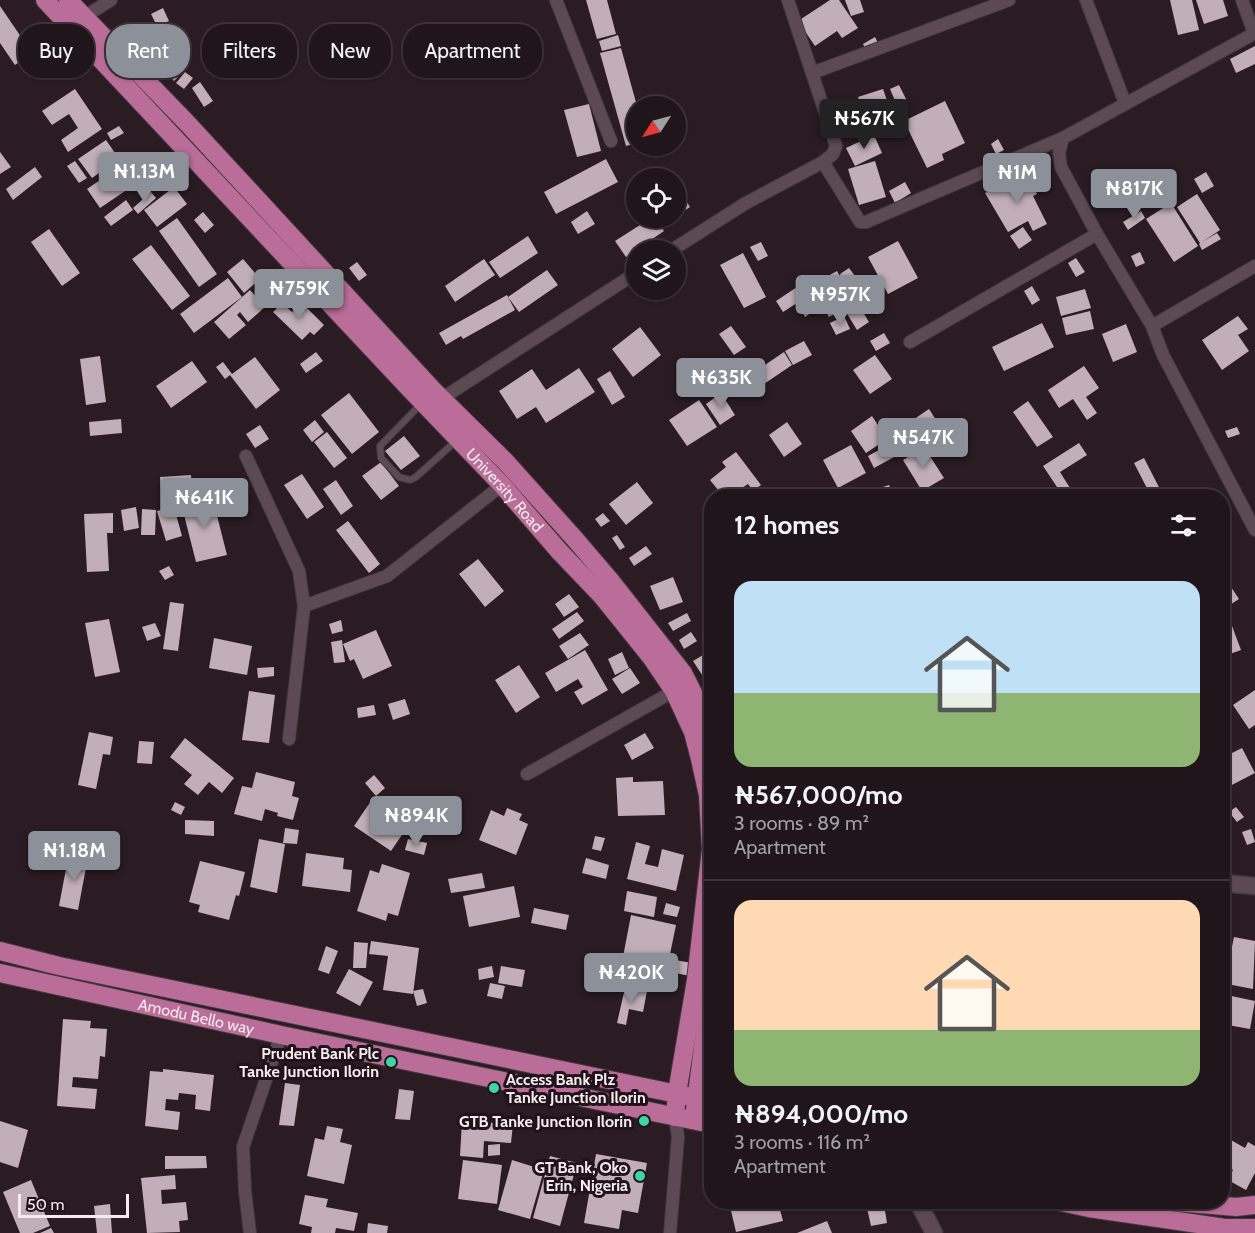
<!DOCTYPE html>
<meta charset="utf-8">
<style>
:root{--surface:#20151b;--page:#281e24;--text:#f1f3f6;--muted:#a29fa3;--line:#3d343a;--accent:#8c9099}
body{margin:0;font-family:Cabin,sans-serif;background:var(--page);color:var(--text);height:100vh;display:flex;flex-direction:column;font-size:22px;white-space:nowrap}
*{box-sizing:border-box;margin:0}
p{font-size:20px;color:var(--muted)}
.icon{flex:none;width:33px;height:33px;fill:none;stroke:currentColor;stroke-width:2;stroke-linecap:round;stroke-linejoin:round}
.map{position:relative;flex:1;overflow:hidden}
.sheet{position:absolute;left:704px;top:489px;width:526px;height:720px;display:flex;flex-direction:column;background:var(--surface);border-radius:24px;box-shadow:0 2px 4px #0004,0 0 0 2px var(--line)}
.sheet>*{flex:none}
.guide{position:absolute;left:18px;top:24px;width:570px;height:54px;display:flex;gap:12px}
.needle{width:39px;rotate:234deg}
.buttons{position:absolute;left:626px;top:96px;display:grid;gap:12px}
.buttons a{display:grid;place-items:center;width:60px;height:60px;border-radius:50%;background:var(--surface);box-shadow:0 2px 4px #0004,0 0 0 2px var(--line);font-size:30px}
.scale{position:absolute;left:18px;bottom:15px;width:111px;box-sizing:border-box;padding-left:6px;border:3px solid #f4eaef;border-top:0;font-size:16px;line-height:21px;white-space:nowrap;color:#f4eaef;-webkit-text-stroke:4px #21131a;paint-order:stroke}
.price{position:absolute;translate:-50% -51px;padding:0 14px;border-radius:6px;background:var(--accent);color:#fff;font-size:20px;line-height:39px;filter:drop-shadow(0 2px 3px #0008)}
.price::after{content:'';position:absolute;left:50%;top:36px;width:18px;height:14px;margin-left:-9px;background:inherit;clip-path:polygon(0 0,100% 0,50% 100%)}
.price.current{background:#222;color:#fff}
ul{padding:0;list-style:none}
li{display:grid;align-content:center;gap:12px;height:318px;padding:0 30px}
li+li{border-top:2px solid var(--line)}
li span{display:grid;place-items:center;height:186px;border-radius:18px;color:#555}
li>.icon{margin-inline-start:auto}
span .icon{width:108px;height:108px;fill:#fffc;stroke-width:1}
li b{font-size:26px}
h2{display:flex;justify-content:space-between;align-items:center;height:72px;padding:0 30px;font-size:26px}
.chip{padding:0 21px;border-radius:24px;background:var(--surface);box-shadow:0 2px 4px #0004,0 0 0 2px var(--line);font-size:21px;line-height:54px}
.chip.current{background:var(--accent);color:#fff}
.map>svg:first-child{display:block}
.building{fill:#c1aeb8}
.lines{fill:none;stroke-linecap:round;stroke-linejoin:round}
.lane-casing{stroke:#44393f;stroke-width:8}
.street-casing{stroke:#44393f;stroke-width:14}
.secondary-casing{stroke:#44393f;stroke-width:19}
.primary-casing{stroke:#44393f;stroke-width:20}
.lane{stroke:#5b4a53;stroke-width:6}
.street{stroke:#5b4a53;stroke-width:12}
.secondary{stroke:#5b4a53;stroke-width:16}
.primary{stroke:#ba6d98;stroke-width:18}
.poi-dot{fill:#3ed4a3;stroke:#21131a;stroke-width:2}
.labels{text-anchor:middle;stroke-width:6;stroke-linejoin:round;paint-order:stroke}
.street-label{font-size:16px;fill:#f4eaef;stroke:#21131a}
.poi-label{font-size:16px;font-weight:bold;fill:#f4eaef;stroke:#21131a;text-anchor:end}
</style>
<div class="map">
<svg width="1255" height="1233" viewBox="0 0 1255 1233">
<rect width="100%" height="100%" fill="#2b1c24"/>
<g class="building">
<polygon points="586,0 607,0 616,34 597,39"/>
<polygon points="830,0 839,0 858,28 842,38 837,31 815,46 798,21"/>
<polygon points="845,0 860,0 864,12 851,16"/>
<polygon points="1170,0 1192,0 1199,30 1178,35"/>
<polygon points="1196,0 1223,0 1228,16 1204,24"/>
<polygon points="0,6 32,53 15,65 0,43"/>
<polygon points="163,8 169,21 157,26 151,14"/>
<polygon points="154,28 173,52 160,62 141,38"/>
<polygon points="618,35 621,46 602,51 599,41"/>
<polygon points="875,37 879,45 867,52 863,44"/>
<polygon points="1255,46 1255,64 1236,73 1230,59"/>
<polygon points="621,48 637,106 636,143 626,146 600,53"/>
<polygon points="174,67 181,74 174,81 167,73"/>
<polygon points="185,72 193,78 184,89 176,83"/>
<polygon points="200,82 213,101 204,107 192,88"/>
<polygon points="899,85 906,99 896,103 890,89"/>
<polygon points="75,89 102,129 68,152 61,140 78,128 69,114 52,125 42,111"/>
<polygon points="883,89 893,118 868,127 858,97"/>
<polygon points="858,101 866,128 851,132 843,106"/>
<polygon points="945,101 965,143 942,154 944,160 927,168 904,121"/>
<polygon points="589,104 601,151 577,157 564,110"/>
<polygon points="119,126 124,133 111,140 107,133"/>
<polygon points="874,135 882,153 855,166 846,148"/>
<polygon points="998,139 1004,150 996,154 991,144"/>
<polygon points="106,140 119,159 92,178 78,159"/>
<polygon points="0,152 11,167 0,174"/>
<polygon points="606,159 618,182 556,214 544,192"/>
<polygon points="75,161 87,178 79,183 67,166"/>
<polygon points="875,161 886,197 859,205 848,169"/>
<polygon points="121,166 134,185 100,208 87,189"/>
<polygon points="35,167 42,177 13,200 6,189"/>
<polygon points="667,172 671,178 658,178"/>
<polygon points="1026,172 1037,194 1033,196 1047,224 1033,231 1028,221 1008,232 985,193"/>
<polygon points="1206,172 1214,186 1202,193 1194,179"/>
<polygon points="905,182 911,193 895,203 889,191"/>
<polygon points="675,184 690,207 675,217"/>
<polygon points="174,187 187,204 157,227 144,210"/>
<polygon points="151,192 156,198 138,214 133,208"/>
<polygon points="1197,194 1220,230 1202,242 1217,233 1221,239 1202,250 1199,244 1200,243 1177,207"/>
<polygon points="126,200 133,210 111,226 104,217"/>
<polygon points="1171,203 1198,246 1174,262 1146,219"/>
<polygon points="587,211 595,224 578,234 571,222"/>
<polygon points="1141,211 1145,218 1128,230 1123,222"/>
<polygon points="203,212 214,225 205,233 194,220"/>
<polygon points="177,218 217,274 199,287 159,231"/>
<polygon points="651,218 655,218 664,231 626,257 615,241"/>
<polygon points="1023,227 1032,240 1019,249 1010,236"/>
<polygon points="49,229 80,273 62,286 31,242"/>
<polygon points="528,236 538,253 500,278 489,262"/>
<polygon points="898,241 918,278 888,294 868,257"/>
<polygon points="761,242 768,256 758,261 750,247"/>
<polygon points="151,245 190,296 172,310 132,259"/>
<polygon points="1140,252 1145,263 1136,267 1131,256"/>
<polygon points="743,253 766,297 744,308 720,265"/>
<polygon points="1076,258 1085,272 1076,277 1068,263"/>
<polygon points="243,259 260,279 244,293 227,272"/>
<polygon points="484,259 495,275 455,302 445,286"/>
<polygon points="357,262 367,275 359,281 349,268"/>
<polygon points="849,268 858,280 848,287 840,274"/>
<polygon points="547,270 558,285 519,312 508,297"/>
<polygon points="837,271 855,303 829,317 820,301 816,303 808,287"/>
<polygon points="228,278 242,297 194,333 180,314"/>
<polygon points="800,285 816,309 805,317 797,303 783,312 776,301"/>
<polygon points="1032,286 1040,300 1032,305 1024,291"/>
<polygon points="1085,289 1091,308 1061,316 1056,297"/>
<polygon points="250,290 265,307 248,322 240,312 237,315 246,325 229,339 214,322"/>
<polygon points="507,295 515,310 463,339 461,336 446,345 439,333"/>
<polygon points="301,302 324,325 314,335 310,332 302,340 273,312 282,303 292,312"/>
<polygon points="858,304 869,322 857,330 846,312"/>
<polygon points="1090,311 1094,329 1066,335 1062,318"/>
<polygon points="844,316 850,329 836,335 830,323"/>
<polygon points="1238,316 1248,329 1238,335 1249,351 1222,370 1202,340"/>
<polygon points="1042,323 1054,347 1004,371 992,347"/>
<polygon points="1126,324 1137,352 1113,362 1102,334"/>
<polygon points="731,326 746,347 734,355 719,334"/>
<polygon points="640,327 661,355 633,377 612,349"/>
<polygon points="884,333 890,343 876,351 870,341"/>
<polygon points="804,341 812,355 793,365 785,351"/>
<polygon points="316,352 323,361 306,373 300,364"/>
<polygon points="784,352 792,365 764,384 756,371"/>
<polygon points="875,355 892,379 870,394 853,370"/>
<polygon points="100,356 106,402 86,405 80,359"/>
<polygon points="255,357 280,390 256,409 230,375 225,379 216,367 223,362 232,374"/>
<polygon points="192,361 207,382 171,408 156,386"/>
<polygon points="1084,366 1099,388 1086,397 1097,413 1087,420 1073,399 1059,408 1048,390"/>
<polygon points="579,368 595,392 546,423 536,407 517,419 499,391 532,369 546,390"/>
<polygon points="610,371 625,397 612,405 597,379"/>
<polygon points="349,393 379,432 352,454 321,415"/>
<polygon points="721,393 735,415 720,425 706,404"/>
<polygon points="699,400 717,427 687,446 669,420"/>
<polygon points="1028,401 1053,437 1037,447 1013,412"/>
<polygon points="929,409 943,431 910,454 895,432"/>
<polygon points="872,416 887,439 866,453 851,431"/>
<polygon points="121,419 122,433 90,436 89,422"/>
<polygon points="315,420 324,432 312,442 303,430"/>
<polygon points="787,422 802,444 784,457 769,435"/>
<polygon points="260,425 269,439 255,448 246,434"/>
<polygon points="1237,427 1240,434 1228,438 1225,431"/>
<polygon points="327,432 347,458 334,468 314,442"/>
<polygon points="404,436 420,456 401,470 385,451"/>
<polygon points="1079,443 1087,455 1060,472 1075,496 1063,496 1043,466"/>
<polygon points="890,444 896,456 874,468 868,456"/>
<polygon points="851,445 866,473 838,488 823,460"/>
<polygon points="924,447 944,478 922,491 903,460"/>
<polygon points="736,452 761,485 753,491 748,484 736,492 740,496 723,496 710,480 726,467 722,462"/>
<polygon points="1144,458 1163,495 1160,496 1151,496 1134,463"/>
<polygon points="381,462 399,486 381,500 362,476"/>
<polygon points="302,474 324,507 307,519 284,485"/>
<polygon points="191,475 192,491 161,492 160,477"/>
<polygon points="336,480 353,506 341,515 323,489"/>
<polygon points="637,482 653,503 626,525 609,504"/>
<polygon points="889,485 893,496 870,496 868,492"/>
<polygon points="212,496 227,555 196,562 181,503"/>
<polygon points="136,507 139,528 124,531 121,510"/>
<polygon points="174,507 182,536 166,541 157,511"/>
<polygon points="142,509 156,510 155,535 141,535"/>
<polygon points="113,513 113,533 107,533 109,571 87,572 84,514"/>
<polygon points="603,513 610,521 601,527 595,519"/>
<polygon points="348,521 380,564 369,573 336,530"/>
<polygon points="617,535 625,547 620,550 612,538"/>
<polygon points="646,546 652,554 634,566 629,558"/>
<polygon points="478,559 504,591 485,607 459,574"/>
<polygon points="169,566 174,575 165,580 159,571"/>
<polygon points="673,577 683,602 660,610 650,586"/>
<polygon points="1231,587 1239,599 1222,610 1222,593"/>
<polygon points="569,594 579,607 564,617 555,604"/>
<polygon points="170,602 184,604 178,651 163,649"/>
<polygon points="577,612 584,621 559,639 552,629"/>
<polygon points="687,613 691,621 673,631 668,623"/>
<polygon points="1229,618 1241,650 1227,655 1231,665 1222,669 1222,621"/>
<polygon points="109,619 120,672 95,677 85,623"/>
<polygon points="341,620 343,631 332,634 329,624"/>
<polygon points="155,623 161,636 147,641 142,627"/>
<polygon points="376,630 392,666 363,679 354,659 350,661 343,644"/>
<polygon points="691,632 697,641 684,649 679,640"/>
<polygon points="580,633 589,645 568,659 559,646"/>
<polygon points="214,638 252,646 247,675 209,668"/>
<polygon points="342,640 345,662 334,663 331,642"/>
<polygon points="585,650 608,690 582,705 574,692 583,687 578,679 556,692 545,673"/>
<polygon points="622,652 629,668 615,675 608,659"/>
<polygon points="703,655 711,667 711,681 708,684 693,661"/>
<polygon points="519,665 540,697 516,713 495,680"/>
<polygon points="274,667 274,676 258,678 257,668"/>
<polygon points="630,668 640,683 622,694 612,679"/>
<polygon points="1255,690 1255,725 1249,729 1233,705"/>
<polygon points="249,691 275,695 269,743 242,740"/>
<polygon points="405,699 410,714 393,720 388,704"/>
<polygon points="374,705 376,715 358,718 357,708"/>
<polygon points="89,732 113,737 110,755 103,754 96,789 78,785"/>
<polygon points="645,733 654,748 632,760 624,745"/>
<polygon points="185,738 234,778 222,793 209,782 198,795 184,784 192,775 170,757"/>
<polygon points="139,741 154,742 152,764 137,763"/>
<polygon points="1242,748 1255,773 1226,788 1222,781 1222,758"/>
<polygon points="256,772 295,782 292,796 299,798 293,820 277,816 278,813 265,809 262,821 234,814 242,786 252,788"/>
<polygon points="374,775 385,788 376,796 365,783"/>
<polygon points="633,777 633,782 663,781 665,815 618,816 616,778"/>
<polygon points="373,798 410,823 391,851 354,826"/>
<polygon points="175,802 185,807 181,815 171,810"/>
<polygon points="1236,807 1244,817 1237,822 1229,812"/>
<polygon points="507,808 522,814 519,820 528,824 516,855 479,840 491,810 504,816"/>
<polygon points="185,820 214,821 214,836 185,834"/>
<polygon points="285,828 299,830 297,844 283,843"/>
<polygon points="1251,829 1255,842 1247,845 1242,832"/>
<polygon points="595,836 605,838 601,851 592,849"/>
<polygon points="259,839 285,844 277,893 250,887"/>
<polygon points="408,839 427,843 424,855 405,850"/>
<polygon points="636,842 650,846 645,864 658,867 662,849 684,855 676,891 627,879"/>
<polygon points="69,853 88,857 78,910 59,906"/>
<polygon points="306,853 344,858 343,869 352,870 350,892 302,886"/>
<polygon points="586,858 609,865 606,879 582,873"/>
<polygon points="200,861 245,872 239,896 236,895 229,920 198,912 200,905 189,902"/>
<polygon points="382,864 410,873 398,916 388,913 386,921 357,911 370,870 379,873"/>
<polygon points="482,873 485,888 451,893 448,879"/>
<polygon points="514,886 520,917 469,927 463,896"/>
<polygon points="627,891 657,897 654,917 624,911"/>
<polygon points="666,903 680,907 677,917 663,914"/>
<polygon points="534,908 569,915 566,930 531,923"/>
<polygon points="631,915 676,925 669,959 692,963 690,976 622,962"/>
<polygon points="1234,937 1255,941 1253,989 1222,983 1222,954 1230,956"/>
<polygon points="371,941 419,948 413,994 383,990 388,956 369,954"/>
<polygon points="354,942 368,943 366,968 353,968"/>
<polygon points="326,946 338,951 329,974 318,970"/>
<polygon points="492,966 494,977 479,980 478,969"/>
<polygon points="501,966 525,970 522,987 498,983"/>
<polygon points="349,969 373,982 360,1006 336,993"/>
<polygon points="490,983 505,986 502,999 487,996"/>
<polygon points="625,988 647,991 643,1012 629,1009 626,1025 617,1023"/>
<polygon points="423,989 427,1003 417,1006 413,991"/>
<polygon points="1222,994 1255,1001 1250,1029 1222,1024"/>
<polygon points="63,1019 91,1021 90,1028 107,1029 105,1057 100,1056 98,1079 73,1077 72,1087 97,1089 95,1109 57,1106"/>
<polygon points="163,1069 214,1075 210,1111 195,1109 196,1095 179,1093 178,1100 166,1099 165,1110 180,1112 178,1130 145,1126 150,1071 163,1072"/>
<polygon points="285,1083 300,1085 294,1126 279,1125"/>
<polygon points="399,1089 414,1091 410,1120 395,1119"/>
<polygon points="0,1121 28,1130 18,1168 0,1162"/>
<polygon points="462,1121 513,1124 511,1143 484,1141 483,1158 460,1156"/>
<polygon points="327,1126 343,1129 340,1142 352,1145 344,1184 307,1176 315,1138 324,1140"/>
<polygon points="1222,1135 1245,1148 1248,1142 1255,1146 1255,1173 1246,1190 1228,1180 1233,1170 1222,1164"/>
<polygon points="500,1144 500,1155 488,1156 488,1145"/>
<polygon points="596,1154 647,1163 638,1213 622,1210 619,1229 584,1223"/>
<polygon points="165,1156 206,1156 207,1168 165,1169"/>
<polygon points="550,1156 577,1163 560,1226 533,1218"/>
<polygon points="463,1160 502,1165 497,1204 458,1199"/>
<polygon points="512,1160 544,1170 530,1219 498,1210"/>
<polygon points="175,1175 176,1189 161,1190 162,1204 186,1202 188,1220 179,1221 180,1232 147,1233 141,1178"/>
<polygon points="31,1180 50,1226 33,1233 20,1233 3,1192"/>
<polygon points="305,1195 328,1199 326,1207 358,1213 354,1231 336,1228 335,1233 311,1233 312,1227 299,1224"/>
<polygon points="729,1202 778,1202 783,1221 736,1232"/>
<polygon points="846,1202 866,1202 866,1205 846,1203"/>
<polygon points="110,1204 112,1233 97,1233 94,1206"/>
<polygon points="884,1204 887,1223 871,1226 867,1208"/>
<polygon points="827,1221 832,1233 797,1233"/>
<polygon points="368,1223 388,1226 387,1233 367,1233"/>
<polygon points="51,1228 54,1233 40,1233"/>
</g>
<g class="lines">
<defs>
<polyline id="lane" points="422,403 380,446 381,458 399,477 410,480 416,477 457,440"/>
<g id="street">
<polyline points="556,0 611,141"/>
<polyline points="1086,0 1125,103"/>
<polyline points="1242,0 1254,33"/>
<polyline points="79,20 111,0"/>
<polyline points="1255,33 1063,138 1059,153 1061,167 1097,234 1152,326 1163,355 1255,530"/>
<polyline points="812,73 1009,0"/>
<polyline points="823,162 860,222 866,222 1063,138"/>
<polyline points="672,250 746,203 823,162 833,154 836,146 788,0"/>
<polyline points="1152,326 1255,266"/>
<polyline points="910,342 1097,234"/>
<polyline points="441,399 636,273"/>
<polyline points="246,456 299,571 304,606 289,739"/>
<polyline points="304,606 387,576 502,485"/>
<polyline points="527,774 674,691"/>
<polyline points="250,1233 245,1191 243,1147 281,1035"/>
<polyline points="670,1233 678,1137 675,1117"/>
</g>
<g id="secondary">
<polyline points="1222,883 1255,886"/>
<polyline points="918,1202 934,1233"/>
</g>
<g id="primary">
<path id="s1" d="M 45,0 L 408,387 L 502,485 L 559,551 L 602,596 L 651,657 L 674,691 L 693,732 L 700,759 L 708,795 L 711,849 L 696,980 L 677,1093 L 675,1117"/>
<polyline points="68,0 188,124 434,391 505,461 574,538 610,580 683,673 697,701 711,739"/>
<polyline points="0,951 59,966 711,1101"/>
<path id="s2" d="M 0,973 L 281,1035 L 711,1124"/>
<polyline points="695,1110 711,986"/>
<polyline points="1061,1202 1089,1208 1225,1228 1255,1228"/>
<polyline points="1177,1202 1236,1207 1255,1205"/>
</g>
</defs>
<use href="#lane" class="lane-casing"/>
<use href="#street" class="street-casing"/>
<use href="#secondary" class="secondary-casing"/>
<use href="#primary" class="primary-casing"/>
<use href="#lane" class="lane"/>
<use href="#street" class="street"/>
<use href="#secondary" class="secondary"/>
<use href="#primary" class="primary"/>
</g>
<g class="poi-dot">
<circle cx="391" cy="1062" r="6"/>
<circle cx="494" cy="1088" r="6"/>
<circle cx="644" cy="1121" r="6"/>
<circle cx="640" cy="1176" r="6"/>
</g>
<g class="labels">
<g class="street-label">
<text dy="6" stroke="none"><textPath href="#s1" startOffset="672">University Road</textPath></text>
<text dy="6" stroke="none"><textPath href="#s2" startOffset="201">Amodu Bello way</textPath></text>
</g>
<g class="poi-label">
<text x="379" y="1059">Prudent Bank Plc<tspan x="379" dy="18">Tanke Junction Ilorin</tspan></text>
<text x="506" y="1085" text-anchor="start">Access Bank Plz<tspan x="506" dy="18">Tanke Junction Ilorin</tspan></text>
<text x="632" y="1127">GTB Tanke Junction Ilorin</text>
<text x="628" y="1173">GT Bank, Oko<tspan x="628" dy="18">Erin, Nigeria</tspan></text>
</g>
</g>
</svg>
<div class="buttons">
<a><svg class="needle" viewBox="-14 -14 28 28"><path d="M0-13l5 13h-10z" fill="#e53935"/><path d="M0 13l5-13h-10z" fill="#a29fa3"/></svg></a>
<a><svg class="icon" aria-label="locate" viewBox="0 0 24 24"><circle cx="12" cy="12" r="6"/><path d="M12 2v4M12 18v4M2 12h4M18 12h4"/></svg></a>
<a><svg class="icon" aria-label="layers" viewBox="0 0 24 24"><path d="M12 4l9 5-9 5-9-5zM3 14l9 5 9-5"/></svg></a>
</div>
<div class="scale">50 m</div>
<b class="price current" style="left:864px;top:150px">₦567K</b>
<b class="price" style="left:144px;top:203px">₦1.13M</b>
<b class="price" style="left:1017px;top:204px">₦1M</b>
<b class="price" style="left:1134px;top:220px">₦817K</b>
<b class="price" style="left:299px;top:320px">₦759K</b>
<b class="price" style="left:840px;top:326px">₦957K</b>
<b class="price" style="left:721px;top:409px">₦635K</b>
<b class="price" style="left:923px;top:469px">₦547K</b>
<b class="price" style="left:204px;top:529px">₦641K</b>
<b class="price" style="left:416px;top:847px">₦894K</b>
<b class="price" style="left:74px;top:882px">₦1.18M</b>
<b class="price" style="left:631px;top:1004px">₦420K</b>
<div class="guide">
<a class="chip">Buy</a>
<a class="chip current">Rent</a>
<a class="chip">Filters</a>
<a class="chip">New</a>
<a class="chip">Apartment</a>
</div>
<section class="sheet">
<h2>12 homes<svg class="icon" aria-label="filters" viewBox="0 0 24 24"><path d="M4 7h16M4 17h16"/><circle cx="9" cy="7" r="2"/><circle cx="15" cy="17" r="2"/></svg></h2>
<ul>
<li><span style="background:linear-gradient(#bfe0f5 60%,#8fb573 0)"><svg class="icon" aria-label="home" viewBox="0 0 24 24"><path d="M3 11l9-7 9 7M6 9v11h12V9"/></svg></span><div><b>₦567,000/mo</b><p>3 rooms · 89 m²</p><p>Apartment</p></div></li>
<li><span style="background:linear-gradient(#ffd9b3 70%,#8fb573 0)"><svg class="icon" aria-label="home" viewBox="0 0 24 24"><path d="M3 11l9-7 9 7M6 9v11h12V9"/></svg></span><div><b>₦894,000/mo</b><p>3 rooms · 116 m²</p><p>Apartment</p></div></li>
</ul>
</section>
</div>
